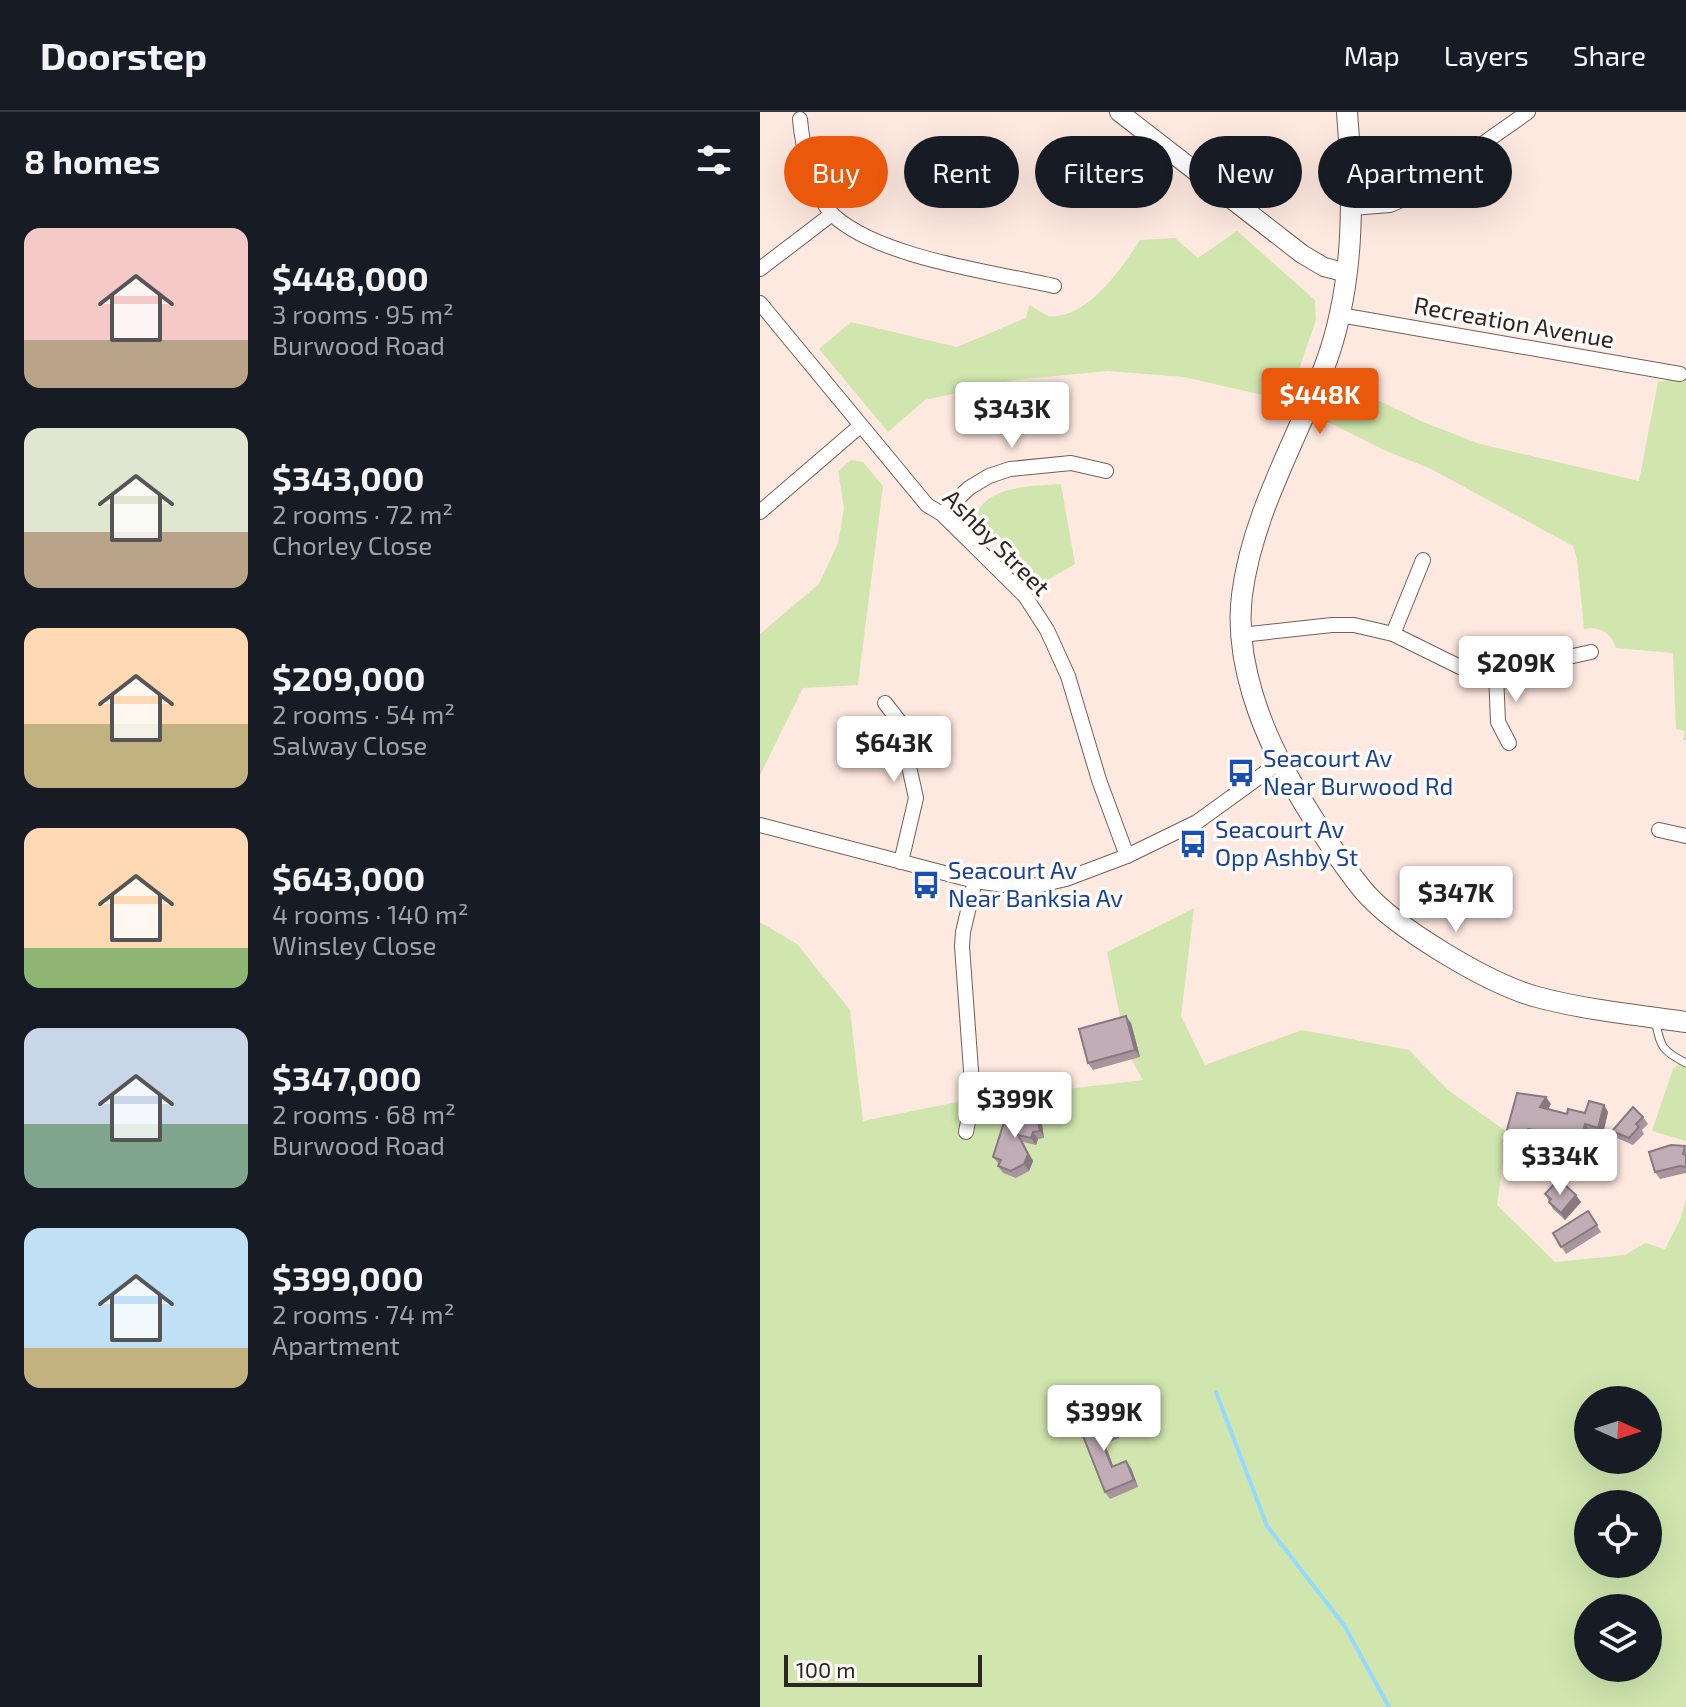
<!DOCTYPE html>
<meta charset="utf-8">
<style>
:root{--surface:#171b24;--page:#242831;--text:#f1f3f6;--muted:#9ea1a6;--line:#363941;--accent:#ea580c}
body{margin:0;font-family:"Exo 2",sans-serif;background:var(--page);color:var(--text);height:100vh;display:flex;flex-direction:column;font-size:30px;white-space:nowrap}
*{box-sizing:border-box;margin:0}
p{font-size:26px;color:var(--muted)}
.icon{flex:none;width:44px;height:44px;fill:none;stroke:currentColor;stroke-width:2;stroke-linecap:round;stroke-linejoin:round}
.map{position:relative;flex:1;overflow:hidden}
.details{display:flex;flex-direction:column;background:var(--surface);width:760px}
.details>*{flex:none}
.guide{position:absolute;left:24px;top:24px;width:760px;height:72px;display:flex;gap:16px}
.needle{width:52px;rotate:93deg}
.controls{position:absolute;left:814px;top:1274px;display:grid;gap:16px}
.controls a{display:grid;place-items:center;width:88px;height:88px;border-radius:50%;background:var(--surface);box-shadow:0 8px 32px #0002;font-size:40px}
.scale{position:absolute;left:24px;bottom:20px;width:198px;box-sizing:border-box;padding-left:8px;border:4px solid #2d2522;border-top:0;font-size:22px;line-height:28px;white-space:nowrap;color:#2d2522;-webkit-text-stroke:6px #fffbf9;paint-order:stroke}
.price{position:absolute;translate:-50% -68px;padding:0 18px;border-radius:8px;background:#fff;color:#222;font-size:26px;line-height:52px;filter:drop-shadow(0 2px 4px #0008)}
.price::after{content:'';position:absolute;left:50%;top:48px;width:24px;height:18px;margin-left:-12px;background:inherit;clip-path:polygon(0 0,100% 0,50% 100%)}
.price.current{background:var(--accent);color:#fff}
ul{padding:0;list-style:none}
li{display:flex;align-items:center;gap:24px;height:200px;padding:0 24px}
li span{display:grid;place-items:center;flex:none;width:224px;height:160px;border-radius:16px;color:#555}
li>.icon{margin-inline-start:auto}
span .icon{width:96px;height:96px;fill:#fffc;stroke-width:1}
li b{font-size:34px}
h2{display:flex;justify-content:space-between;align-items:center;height:96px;padding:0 24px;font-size:34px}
.pill{padding:0 28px;border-radius:36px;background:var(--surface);box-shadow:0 8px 32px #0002;font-size:28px;line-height:72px}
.pill.current{background:var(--accent);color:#fff}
header{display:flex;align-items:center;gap:48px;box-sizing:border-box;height:112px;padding:0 40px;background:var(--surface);border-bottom:2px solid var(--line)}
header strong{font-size:38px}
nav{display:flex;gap:44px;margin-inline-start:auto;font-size:28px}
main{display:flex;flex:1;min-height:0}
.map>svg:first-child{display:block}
.green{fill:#d0e6ae;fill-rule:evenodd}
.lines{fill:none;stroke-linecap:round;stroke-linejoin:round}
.stream{stroke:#95dafc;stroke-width:4}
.service-casing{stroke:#726058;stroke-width:9}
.minor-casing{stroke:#726058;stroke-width:16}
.tertiary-casing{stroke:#726058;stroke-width:20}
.secondary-casing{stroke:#726058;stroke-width:22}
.service{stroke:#fff;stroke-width:7}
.minor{stroke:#fff;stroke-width:14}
.tertiary{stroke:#fff;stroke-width:18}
.secondary{stroke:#fff;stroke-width:20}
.wall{fill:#a6959c}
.shaded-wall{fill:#87797f}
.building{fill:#c1adb5;stroke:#87797f;stroke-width:2}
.labels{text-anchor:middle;stroke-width:7;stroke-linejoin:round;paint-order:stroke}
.street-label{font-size:24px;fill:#2d2522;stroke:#fffbf9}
.transit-label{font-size:24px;fill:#164399;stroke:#fffbf9;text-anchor:start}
</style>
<header>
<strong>Doorstep</strong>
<nav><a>Map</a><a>Layers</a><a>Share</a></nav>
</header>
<main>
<section class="details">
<h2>8 homes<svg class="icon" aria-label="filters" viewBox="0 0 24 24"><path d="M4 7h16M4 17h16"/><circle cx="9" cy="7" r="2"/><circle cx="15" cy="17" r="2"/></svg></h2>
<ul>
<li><span style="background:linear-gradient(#f6c9c9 70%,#b9a48a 0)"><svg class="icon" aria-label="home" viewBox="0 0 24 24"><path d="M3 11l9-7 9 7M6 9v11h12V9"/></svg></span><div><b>$448,000</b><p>3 rooms · 95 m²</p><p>Burwood Road</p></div></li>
<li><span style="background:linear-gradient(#dfe7d0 65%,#b9a48a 0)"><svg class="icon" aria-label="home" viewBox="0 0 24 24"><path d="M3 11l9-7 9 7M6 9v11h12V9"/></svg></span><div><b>$343,000</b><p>2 rooms · 72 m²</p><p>Chorley Close</p></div></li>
<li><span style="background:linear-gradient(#ffd9b3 60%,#c2b280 0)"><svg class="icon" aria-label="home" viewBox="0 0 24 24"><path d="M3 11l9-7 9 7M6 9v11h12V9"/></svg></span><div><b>$209,000</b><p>2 rooms · 54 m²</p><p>Salway Close</p></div></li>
<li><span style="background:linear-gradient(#ffd9b3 75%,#8fb573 0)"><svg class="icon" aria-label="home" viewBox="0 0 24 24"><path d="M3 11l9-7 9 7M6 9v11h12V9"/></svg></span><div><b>$643,000</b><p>4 rooms · 140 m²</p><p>Winsley Close</p></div></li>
<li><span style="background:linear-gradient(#c9d6e8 60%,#7fa58c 0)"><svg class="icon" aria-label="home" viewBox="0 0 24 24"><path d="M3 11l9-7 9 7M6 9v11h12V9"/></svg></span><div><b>$347,000</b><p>2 rooms · 68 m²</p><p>Burwood Road</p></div></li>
<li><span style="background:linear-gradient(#bfe0f5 75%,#c2b280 0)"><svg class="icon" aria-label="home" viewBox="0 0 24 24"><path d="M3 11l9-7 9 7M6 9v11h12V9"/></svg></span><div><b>$399,000</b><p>2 rooms · 74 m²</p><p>Apartment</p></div></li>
</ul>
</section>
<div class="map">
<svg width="926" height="1595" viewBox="0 0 926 1595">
<rect width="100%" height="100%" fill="#fee9e0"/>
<g class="green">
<path d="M 477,119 L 555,188 L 556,208 L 528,289 L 424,265 L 348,259 L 254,268 L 165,288 L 128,320 L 59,237 L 91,210 L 197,235 L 266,206 L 269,193 L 288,204 C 327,208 361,157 380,128 L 415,126 L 438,146 Z"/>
<path d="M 926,265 L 926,628 L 923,628 L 925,619 L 916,617 L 913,541 L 856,536 C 851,521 840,514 824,517 L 817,447 L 813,434 L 671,357 L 626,339 L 564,308 L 580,270 L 661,309 L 720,332 L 879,369 L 898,270 Z"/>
<polygon points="91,348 103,350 123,374 98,573 43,576 0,663 0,522 59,472 78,431 84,396 78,359"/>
<path d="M 301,372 L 315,452 L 279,473 L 260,449 L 221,411 L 218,398 C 234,373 275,374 301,372 Z"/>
<path d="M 434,796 L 421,904 L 445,953 L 542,918 L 649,938 L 688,978 L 747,1020 L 737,1093 L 795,1150 L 865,1143 L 885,1131 L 905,1137 L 920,1108 L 926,1087 L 926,1595 L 0,1595 L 0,810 L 37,832 L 90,898 L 103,1009 L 197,990 L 383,968 L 367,940 L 347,840 ZM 828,1288 L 888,1288 L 888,1348 L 828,1348 ZM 828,1392 L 888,1392 L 888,1452 L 828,1452 ZM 828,1496 L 888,1496 L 888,1556 L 828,1556 Z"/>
<polygon points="926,945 926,1029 892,1019 913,957"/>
</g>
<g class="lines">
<polyline class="stream" points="456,1280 507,1414 584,1513 629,1595"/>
<defs>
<path id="service" d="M 895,908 C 901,934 900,938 926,951"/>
<g id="minor">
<path d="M 40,7 C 42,33 54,86 74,104 C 121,146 232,160 294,174"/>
<polyline points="592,96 630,93 644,87 768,0"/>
<polyline points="0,157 72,102"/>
<polyline points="0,191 167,393 182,402 265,484 287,518 308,564 339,668 367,744"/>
<polyline points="580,203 920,262"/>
<polyline points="0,400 100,314"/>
<polyline points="182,402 209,376 229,364 250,357 311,351 346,359"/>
<polyline points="633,522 663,448"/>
<polyline points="481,523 572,513 594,513 633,522 700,555 736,561 831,540"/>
<polyline points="736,561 738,610 749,631"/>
<polyline points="125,591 139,609 156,686 141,750"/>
<polyline points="0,713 215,769 251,774 280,773 306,767 367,744 437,710 520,650"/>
<polyline points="899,718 926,724"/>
<polyline points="206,1020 213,986 202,834 203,820 215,769"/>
</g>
<polyline id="tertiary" points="359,0 542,142 564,155 587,161"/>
<path id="secondary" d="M 587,0 C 594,85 595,175 564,256 C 535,331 492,403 482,483 C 474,548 501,618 533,673 C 554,709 577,746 603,778 C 635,816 729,872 777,885 C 826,898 876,903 926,910"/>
</defs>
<use href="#service" class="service-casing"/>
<use href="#minor" class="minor-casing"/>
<use href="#tertiary" class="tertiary-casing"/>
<use href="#secondary" class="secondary-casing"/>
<use href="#service" class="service"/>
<use href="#minor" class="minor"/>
<use href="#tertiary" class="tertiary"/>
<use href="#secondary" class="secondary"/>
</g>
<g class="wall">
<polygon points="371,911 380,945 333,958 328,951"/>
<polygon points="791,992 788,997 807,1002 825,1001 844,993 848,1000 843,1022 830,1019 825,1037 828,1041 825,1057 798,1051 794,1044 797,1029 773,1024 769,1040 749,1036 744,1029"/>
<polygon points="276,999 281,1006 284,1026 278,1027 276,1033 263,1030 273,1049 269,1059 256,1066 243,1061 238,1054 239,1052 233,1045"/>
<polygon points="883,1005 888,1012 882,1018 884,1022 873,1033 857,1026 852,1019"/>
<polygon points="926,1036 926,1061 900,1067 895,1060"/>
<polygon points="802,1076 821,1090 805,1108 793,1097 785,1082"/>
<polygon points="828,1099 841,1120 806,1142 793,1121"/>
<polygon points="347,1300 351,1307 359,1326 345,1332 353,1354 371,1356 378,1375 350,1387 345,1380 318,1311"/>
</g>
<g class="shaded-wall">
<polygon points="366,904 371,911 380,945 375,938"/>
<polygon points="786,985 791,992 785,1002 780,995"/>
<polygon points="844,993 848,1000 843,1022 838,1016"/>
<polygon points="276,999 281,1006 284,1026 280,1019"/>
<polygon points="825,1012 830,1019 825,1037 828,1041 825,1057 820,1050 820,1032"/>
<polygon points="768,1017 773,1024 769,1040 764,1033"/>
<polygon points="273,1020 278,1027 276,1033 271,1026"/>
<polygon points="258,1023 273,1049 269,1059 264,1052"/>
<polygon points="816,1083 821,1090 805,1108 801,1101"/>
<polygon points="347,1300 351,1307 359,1326 354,1319"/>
<polygon points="340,1325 345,1332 356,1362 352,1355"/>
<polygon points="366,1349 371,1356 378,1375 374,1368"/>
</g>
<g class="building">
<polygon points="366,904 375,938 328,951 319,917"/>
<polygon points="757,981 786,985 780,995 807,1002 808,997 825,1001 829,989 844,993 838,1016 825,1012 820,1032 823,1034 820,1050 794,1044 799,1024 768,1017 764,1033 744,1029"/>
<polygon points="873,995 883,1005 876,1012 879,1015 869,1026 852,1019"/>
<polygon points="276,999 280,1019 273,1020 271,1026 258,1023 268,1042 264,1052 251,1059 238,1054 241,1048 233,1045 245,1007 248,1008 249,1003"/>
<polygon points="911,1033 925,1034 923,1042 926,1043 926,1055 920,1054 895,1060 889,1040"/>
<polygon points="796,1070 802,1076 805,1073 816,1083 801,1101 789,1090 791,1087 785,1082"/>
<polygon points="828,1099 837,1113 801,1135 793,1121"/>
<polygon points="347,1300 354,1319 340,1325 352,1355 366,1349 374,1368 345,1380 318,1311"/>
</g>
<defs>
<symbol id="bus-bare" viewBox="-9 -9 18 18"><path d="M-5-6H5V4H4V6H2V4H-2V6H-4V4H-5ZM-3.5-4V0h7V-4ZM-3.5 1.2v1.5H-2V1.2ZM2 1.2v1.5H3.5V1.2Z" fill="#1a4fb4" stroke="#fffbf9" stroke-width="2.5" paint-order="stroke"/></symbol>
</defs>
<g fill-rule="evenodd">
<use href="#bus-bare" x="461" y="641" width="40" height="40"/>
<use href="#bus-bare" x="413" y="712" width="40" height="40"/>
<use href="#bus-bare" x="146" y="753" width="40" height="40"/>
</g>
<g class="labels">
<g class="street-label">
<text transform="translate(754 211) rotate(10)" y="8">Recreation Avenue</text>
<text transform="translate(236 431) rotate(45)" y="8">Ashby Street</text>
</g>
<g class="transit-label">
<text x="503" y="655">Seacourt Av<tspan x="503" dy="28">Near Burwood Rd</tspan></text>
<text x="455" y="726">Seacourt Av<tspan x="455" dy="28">Opp Ashby St</tspan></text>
<text x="188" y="767">Seacourt Av<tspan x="188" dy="28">Near Banksia Av</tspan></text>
</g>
</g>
</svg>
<div class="controls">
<a><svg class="needle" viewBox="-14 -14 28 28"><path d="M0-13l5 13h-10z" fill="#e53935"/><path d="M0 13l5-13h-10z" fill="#9ea1a6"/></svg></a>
<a><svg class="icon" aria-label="locate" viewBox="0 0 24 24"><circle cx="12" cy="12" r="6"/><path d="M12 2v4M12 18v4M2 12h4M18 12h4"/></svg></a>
<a><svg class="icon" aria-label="layers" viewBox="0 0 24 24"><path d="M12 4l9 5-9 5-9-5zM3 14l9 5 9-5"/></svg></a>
</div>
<div class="scale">100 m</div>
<b class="price current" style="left:560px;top:324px">$448K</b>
<b class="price" style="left:252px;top:338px">$343K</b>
<b class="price" style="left:756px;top:592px">$209K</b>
<b class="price" style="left:134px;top:672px">$643K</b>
<b class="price" style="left:696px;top:822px">$347K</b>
<b class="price" style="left:255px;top:1028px">$399K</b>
<b class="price" style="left:800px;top:1085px">$334K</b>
<b class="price" style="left:344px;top:1341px">$399K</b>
<div class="guide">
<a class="pill current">Buy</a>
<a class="pill">Rent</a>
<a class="pill">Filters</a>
<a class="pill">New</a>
<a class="pill">Apartment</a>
</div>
</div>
</main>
